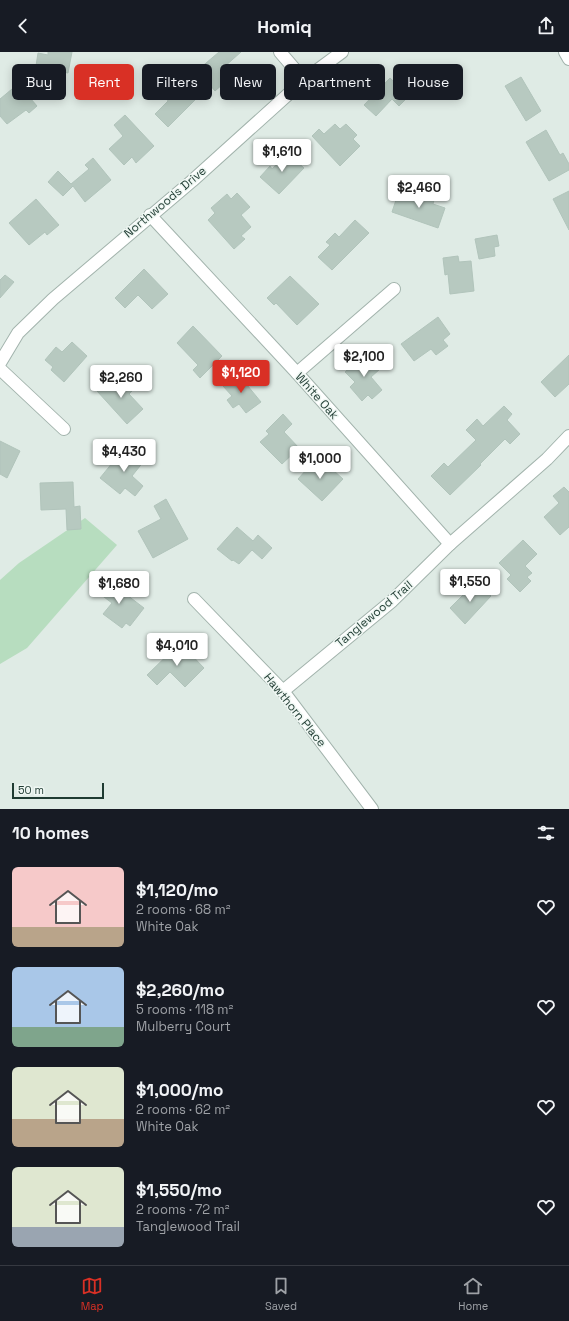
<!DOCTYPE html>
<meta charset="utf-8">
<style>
:root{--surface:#171b24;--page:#242831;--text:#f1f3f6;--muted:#9ea1a6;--line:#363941;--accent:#d93025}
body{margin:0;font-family:"Space Grotesk",sans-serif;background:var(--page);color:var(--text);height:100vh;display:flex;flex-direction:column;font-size:15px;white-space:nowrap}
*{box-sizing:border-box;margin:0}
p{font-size:13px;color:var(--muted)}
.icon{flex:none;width:22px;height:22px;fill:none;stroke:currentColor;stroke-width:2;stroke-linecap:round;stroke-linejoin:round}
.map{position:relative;height:757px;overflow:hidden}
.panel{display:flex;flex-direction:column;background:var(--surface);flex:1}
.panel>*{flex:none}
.hud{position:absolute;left:12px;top:12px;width:545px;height:36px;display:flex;gap:8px}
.scale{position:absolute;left:12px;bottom:10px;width:92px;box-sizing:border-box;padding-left:4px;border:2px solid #1f3b32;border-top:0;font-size:11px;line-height:14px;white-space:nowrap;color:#1f3b32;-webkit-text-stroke:3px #eff7f3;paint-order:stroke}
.price{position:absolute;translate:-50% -34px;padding:0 9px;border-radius:4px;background:#fff;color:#222;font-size:13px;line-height:26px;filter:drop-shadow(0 1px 2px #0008)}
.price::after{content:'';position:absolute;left:50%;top:24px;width:12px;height:9px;margin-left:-6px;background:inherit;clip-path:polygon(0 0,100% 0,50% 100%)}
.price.active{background:var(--accent);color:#fff}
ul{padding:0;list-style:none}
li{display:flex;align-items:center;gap:12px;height:100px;padding:0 12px}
li span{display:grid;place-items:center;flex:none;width:112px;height:80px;border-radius:6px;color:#555}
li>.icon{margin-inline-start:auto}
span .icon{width:48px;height:48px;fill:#fffc;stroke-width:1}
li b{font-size:17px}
h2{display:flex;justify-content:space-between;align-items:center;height:48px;padding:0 12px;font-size:17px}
.tag{padding:0 14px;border-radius:6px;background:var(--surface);box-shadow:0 2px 10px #0003;font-size:14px;line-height:36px}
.tag.active{background:var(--accent);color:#fff}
header{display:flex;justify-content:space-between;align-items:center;height:52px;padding:0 12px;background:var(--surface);font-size:18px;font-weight:600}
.menu{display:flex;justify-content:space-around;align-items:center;height:56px;border-top:1px solid var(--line);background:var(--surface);font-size:11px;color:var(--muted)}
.menu a{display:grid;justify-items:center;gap:2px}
.menu .active{color:var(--accent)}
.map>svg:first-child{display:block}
.green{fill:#b7ddbf}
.building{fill:#b7c9c0;stroke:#b1c4bb}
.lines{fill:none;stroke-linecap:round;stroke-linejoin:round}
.minor-casing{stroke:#a2b3ac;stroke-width:14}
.minor{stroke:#fff;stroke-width:12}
.labels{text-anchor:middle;stroke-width:3;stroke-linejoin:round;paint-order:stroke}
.street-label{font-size:12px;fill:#1f3b32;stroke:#eff7f3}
</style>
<header><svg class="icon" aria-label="back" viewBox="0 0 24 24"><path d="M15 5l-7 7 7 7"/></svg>Homiq<svg class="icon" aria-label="share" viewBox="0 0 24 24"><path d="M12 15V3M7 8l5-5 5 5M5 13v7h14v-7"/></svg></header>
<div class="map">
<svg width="569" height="757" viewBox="0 0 569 757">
<rect width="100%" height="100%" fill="#dfebe5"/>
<polygon class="green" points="85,466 117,493 27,596 0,612 0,528 19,511"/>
<g class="building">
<polygon points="48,0 72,0 68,21 36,14 38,1 48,3"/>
<polygon points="219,0 241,0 224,15 232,24 215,39 210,33 168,75 155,62 168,49 167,47 186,28"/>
<polygon points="521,25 541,59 526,69 505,34"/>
<polygon points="390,26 409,44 399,54 392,47 376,64 364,53"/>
<polygon points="18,32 37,54 29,61 26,58 7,72 0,64 0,47"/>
<polygon points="125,63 154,94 136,111 132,105 124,113 109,97 123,84 114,73"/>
<polygon points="335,72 340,77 346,72 357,83 353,87 360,94 340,114 312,84 319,77 324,82"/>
<polygon points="546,78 560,103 563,101 569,112 569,118 549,129 526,90"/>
<polygon points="287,101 304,116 279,142 260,125 270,114 272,117"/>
<polygon points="93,106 111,128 85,150 73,134 63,144 48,130 58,119 71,132 89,117 85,113"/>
<polygon points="407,139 434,148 433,152 445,156 438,176 392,160 398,142 405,145"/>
<polygon points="569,139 569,178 553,147"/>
<polygon points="237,141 250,155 241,163 251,175 241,184 245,187 234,197 208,168 215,161 211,156 227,142 231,147"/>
<polygon points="36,147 59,173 47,183 45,180 29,193 9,171"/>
<polygon points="355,168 369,181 332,218 318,205 330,193 326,190 335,181 339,185"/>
<polygon points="497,183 499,194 494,195 495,204 479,207 475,187"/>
<polygon points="458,204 459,210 471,209 474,239 450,242 448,222 445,223 443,206"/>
<polygon points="144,217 168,242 152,257 138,243 125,256 115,246"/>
<polygon points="5,223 14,230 0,246 0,228"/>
<polygon points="290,224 319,252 297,273 276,251 274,253 267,246"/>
<polygon points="438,265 450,282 443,288 448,294 436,303 431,297 414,309 401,292"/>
<polygon points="193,274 222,304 200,326 193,318 198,313 177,291"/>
<polygon points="72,290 87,304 64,330 51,318 53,315 45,308 56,295 62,300"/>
<polygon points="365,302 380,317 371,325 382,338 372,347 368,343 362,349 350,335 355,330 345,320"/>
<polygon points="569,303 569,332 555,345 541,330"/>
<polygon points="238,322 261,350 246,361 239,352 233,356 227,348 232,344 223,334"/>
<polygon points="116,326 122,332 128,327 136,335 129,342 143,357 127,372 97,339 107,330 109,332"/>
<polygon points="504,354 512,362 507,368 520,382 510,392 505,387 480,412 481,413 450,443 431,424 444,411 448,415 476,388 466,378 477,367 483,374"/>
<polygon points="283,362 292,372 284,380 299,396 282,412 260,390 269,382 266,379"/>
<polygon points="0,389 20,399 7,426 0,422"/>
<polygon points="126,394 144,409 132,424 143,434 135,444 125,436 120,442 100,426"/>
<polygon points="316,407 331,421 333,418 343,427 322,449 298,427"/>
<polygon points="73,430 74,455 80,454 81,477 67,478 66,457 41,458 40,431"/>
<polygon points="564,435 569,440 569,475 560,483 544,465 559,451 553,444"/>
<polygon points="166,447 188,487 153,506 138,479 161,467 154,454"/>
<polygon points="237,475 253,489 258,483 272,496 262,507 252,498 239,512 233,508 232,509 217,497"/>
<polygon points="523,488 537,502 525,514 532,521 527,525 531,529 520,540 507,527 511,523 499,511"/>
<polygon points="106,527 144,556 130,574 126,571 122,576 103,562 112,551 96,539"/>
<polygon points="476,530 491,544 465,572 450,556"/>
<polygon points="180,591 204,616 185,635 170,620 157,633 147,623"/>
</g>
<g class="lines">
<defs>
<g id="minor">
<polyline points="280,0 304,28"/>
<polyline points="565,0 569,7"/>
<polyline points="150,163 297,321 450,492"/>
<polyline points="0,311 18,281 53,247 192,129 304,28 342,0"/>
<polyline points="0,317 64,377"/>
<polyline points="297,321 394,237"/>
<polyline points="194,547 283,639 372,757"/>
<polyline points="283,639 392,549 450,492 547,407 569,384"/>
</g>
</defs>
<use href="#minor" class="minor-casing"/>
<use href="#minor" class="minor"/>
</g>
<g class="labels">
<g class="street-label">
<text transform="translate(165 150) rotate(-40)" y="4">Northwoods Drive</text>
<text transform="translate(317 344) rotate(48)" y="4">White Oak</text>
<text transform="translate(374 562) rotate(-40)" y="4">Tanglewood Trail</text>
<text transform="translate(295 658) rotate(51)" y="4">Hawthorn Place</text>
</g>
</g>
</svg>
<div class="scale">50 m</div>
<b class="price" style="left:282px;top:121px">$1,610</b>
<b class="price" style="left:419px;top:157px">$2,460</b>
<b class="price" style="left:364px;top:326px">$2,100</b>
<b class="price active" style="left:241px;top:342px">$1,120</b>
<b class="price" style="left:121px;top:347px">$2,260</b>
<b class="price" style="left:124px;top:421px">$4,430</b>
<b class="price" style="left:320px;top:428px">$1,000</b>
<b class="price" style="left:470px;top:551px">$1,550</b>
<b class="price" style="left:119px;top:553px">$1,680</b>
<b class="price" style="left:177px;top:615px">$4,010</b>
<div class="hud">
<a class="tag">Buy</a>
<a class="tag active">Rent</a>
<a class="tag">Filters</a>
<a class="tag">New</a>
<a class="tag">Apartment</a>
<a class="tag">House</a>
</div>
</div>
<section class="panel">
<h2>10 homes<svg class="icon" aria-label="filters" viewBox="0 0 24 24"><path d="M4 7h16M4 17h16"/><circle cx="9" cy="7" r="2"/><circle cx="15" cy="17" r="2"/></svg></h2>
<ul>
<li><span style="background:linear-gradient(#f6c9c9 75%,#b9a48a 0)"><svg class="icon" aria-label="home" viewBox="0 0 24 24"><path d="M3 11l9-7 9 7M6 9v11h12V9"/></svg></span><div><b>$1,120/mo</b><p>2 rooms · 68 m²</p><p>White Oak</p></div><svg class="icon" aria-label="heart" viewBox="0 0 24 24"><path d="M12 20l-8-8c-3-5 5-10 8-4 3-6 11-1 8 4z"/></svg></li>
<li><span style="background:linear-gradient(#a9c7e8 75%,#7fa58c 0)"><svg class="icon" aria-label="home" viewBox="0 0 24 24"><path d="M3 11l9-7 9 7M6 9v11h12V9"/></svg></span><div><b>$2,260/mo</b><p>5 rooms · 118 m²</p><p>Mulberry Court</p></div><svg class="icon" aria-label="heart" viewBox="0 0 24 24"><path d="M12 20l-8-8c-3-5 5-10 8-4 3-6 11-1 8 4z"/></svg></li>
<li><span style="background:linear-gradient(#dfe7d0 65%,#b9a48a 0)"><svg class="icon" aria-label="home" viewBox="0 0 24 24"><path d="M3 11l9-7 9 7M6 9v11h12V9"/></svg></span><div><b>$1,000/mo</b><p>2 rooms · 62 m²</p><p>White Oak</p></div><svg class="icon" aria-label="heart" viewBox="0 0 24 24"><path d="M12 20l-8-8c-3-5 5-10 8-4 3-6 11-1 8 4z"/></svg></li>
<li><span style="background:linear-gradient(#dfe7d0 75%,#9aa5b1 0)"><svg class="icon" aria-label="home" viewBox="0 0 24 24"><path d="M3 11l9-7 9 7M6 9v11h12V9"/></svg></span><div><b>$1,550/mo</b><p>2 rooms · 72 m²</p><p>Tanglewood Trail</p></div><svg class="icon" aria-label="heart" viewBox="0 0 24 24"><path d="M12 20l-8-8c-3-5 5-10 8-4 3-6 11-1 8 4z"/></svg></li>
</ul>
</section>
<nav class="menu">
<a class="active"><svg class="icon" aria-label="map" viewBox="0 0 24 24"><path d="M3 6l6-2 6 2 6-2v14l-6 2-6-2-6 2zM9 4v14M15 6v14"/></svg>Map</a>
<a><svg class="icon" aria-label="saved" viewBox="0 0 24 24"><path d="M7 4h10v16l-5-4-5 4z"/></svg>Saved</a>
<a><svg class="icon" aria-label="home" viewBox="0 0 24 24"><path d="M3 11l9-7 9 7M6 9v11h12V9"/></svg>Home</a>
</nav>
